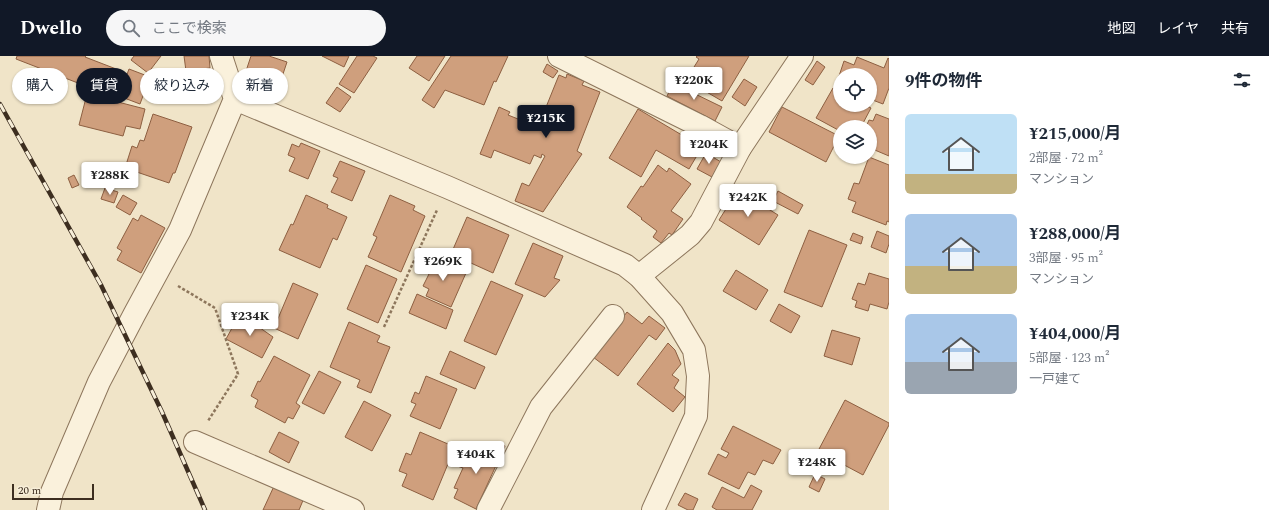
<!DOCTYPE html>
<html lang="ja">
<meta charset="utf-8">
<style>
:root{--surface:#fff;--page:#f6f6f7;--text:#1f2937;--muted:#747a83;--accent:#111827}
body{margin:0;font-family:Spectral,"Noto Sans JP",serif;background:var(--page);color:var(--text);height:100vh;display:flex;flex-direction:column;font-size:15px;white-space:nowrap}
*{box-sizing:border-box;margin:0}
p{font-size:13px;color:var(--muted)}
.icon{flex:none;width:22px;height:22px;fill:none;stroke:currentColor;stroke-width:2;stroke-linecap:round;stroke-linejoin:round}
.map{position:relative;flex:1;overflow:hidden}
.panel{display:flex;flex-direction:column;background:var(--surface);width:380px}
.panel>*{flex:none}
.banner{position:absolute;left:12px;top:12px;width:380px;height:36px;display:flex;gap:8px}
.tools{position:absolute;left:833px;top:12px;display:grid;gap:8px}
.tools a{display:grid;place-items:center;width:44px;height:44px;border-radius:50%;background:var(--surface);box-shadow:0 1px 3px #0004;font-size:20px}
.scale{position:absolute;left:12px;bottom:10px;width:82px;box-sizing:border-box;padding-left:4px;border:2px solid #3d2e20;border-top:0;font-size:11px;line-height:14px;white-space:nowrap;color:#3d2e20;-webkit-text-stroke:3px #f7eed8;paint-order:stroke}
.price{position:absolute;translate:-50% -34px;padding:0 9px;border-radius:4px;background:#fff;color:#222;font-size:13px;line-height:26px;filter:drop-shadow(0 1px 2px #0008)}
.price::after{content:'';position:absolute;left:50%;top:24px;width:12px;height:9px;margin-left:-6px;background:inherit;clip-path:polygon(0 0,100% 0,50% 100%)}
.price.selected{background:var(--accent);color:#fff}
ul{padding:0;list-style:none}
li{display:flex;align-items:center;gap:12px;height:100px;padding:0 16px}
li span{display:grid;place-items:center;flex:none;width:112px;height:80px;border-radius:6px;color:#555}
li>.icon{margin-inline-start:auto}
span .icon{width:48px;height:48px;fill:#fffc;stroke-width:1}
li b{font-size:17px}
h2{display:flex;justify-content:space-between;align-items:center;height:48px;padding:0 16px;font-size:17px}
.chip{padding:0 14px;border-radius:18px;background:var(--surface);box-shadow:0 1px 3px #0004;font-size:14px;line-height:36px}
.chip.selected{background:var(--accent);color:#fff}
header{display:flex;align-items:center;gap:24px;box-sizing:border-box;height:56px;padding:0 20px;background:var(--accent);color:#fff}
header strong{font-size:19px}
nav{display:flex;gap:22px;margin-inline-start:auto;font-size:14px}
.search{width:280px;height:36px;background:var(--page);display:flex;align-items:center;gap:10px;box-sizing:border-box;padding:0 14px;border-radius:22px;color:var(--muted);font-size:15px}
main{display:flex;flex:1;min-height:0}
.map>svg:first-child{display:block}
.building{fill:#cf9f7d;stroke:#8d5f41}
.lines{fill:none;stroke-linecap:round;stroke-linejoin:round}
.street-casing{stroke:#8d765c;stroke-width:24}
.path{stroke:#8d765c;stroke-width:2.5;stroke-dasharray:3 2;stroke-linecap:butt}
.street{stroke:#faf1dc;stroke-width:22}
.rail-casing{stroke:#3d2e20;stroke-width:4.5}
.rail{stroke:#f7eed8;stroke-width:3;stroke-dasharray:9;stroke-linecap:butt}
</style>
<header>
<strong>Dwello</strong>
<div class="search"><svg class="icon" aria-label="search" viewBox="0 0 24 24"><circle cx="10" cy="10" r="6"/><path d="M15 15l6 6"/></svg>ここで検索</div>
<nav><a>地図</a><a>レイヤ</a><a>共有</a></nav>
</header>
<main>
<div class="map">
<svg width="889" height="454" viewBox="0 0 889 454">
<rect width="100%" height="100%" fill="#f0e4c8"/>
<g class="building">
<polygon points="17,0 86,0 85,1 124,16 114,41 16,3"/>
<polygon points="134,0 161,0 148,17 131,4"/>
<polygon points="184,0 209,0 210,12 186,15"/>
<polygon points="251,0 269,0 287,6 278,33 244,21"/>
<polygon points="322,0 349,0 344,11"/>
<polygon points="357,0 373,0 377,2 354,37 339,28"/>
<polygon points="417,0 445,0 429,25 409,12"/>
<polygon points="451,0 508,0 496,26 494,25 484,49 445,34 434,52 422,44"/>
<polygon points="697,0 749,0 722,45 686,24 699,3 696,1"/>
<polygon points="857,1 884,12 888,2 889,3 889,32 883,48 870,43 870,19 840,19 840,21 839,20 844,5 854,9"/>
<polygon points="817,5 825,11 813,29 805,24"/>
<polygon points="547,8 558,15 553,22 543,16"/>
<polygon points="129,13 150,21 140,48 119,40"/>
<polygon points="567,18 584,25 582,29 600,36 577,95 582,98 543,156 515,145 522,127 529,130 545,100 542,98 541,102 534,99 530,108 494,94 491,102 480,98 499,51 510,56 508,59 538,71 559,19 566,22"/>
<polygon points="744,23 757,31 745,50 732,41"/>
<polygon points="675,24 688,31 687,34 722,51 715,65 667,40"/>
<polygon points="337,31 351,41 340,56 326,47"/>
<polygon points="833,32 840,36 840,49 865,49 871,52 861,71 840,71 840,75 816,62"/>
<polygon points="87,38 145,53 140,73 126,70 123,80 79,69"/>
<polygon points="782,51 839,80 826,106 769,76"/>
<polygon points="638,53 702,91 689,113 656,94 641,121 609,102"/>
<polygon points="153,58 192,71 175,117 173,117 169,127 125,112 132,90 137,92 140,84 144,85"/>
<polygon points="876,58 889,63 889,100 870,92 870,71 866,71 869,64 873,65"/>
<polygon points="301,87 320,95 308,123 289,115 295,102 288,99 292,88 299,91"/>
<polygon points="706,97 721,106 712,121 697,113"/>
<polygon points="869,101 889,109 889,166 887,165 886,169 852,156 856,146 848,143 854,127 859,128"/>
<polygon points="340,105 365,115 352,145 331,136 338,122 333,120"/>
<polygon points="658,109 667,116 669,112 691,128 671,155 683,163 672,179 669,177 661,187 653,181 657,175 641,163 642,162 627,151 641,130 643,131"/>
<polygon points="74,119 79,129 72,132 68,122"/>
<polygon points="105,132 118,136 114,147 101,143"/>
<polygon points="738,134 778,159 759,189 719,164"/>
<polygon points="778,135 803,149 798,158 773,145"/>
<polygon points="123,139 137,147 130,159 116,151"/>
<polygon points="306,139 328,149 327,152 347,161 337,184 333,182 320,212 279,194 291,168 293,169"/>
<polygon points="390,139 415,150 413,154 425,160 401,216 368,201 377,181 373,179"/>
<polygon points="141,159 165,172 141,217 117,204 122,195 117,192 133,162 138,165"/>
<polygon points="467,161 509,179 493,217 451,198"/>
<polygon points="809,174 847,189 822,251 784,236"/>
<polygon points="877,175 889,180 889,188 886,197 871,191"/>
<polygon points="853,177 863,181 861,188 850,184"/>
<polygon points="533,187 563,200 554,222 560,224 545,241 515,228"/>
<polygon points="431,202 466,217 451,251 426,240 429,233 423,230 429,218 425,216"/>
<polygon points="366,209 397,223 378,267 347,253"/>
<polygon points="736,214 768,234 756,254 723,235"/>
<polygon points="869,217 889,223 889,246 887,253 870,248 868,255 855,251 857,245 852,243 858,227 865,229"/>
<polygon points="491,225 523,239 496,299 464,285"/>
<polygon points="293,227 318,238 298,283 274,272"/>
<polygon points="417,238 453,254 446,273 409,257"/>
<polygon points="779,248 800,260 791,277 770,265"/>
<polygon points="627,256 642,268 649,260 665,272 656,284 649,279 618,320 593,301"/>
<polygon points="246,262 273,281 262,302 226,283 237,263 242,266"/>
<polygon points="349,266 380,280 377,286 390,291 371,337 357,331 360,324 330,311"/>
<polygon points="832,274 860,282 852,309 824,300"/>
<polygon points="668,287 675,294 681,308 672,319 679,324 674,332 685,341 673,356 637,328"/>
<polygon points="450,295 485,311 475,333 440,318"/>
<polygon points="274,300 310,319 296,347 300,350 293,363 288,361 285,367 255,351 258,344 251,340 258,325 260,326"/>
<polygon points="319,315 341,326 324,358 302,347"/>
<polygon points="426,320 457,333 440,373 410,360 416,348 411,346 415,336 419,338"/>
<polygon points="845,344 889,367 889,369 863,419 818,395"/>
<polygon points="364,345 391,359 372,395 345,381"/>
<polygon points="733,370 781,394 773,408 763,404 755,419 748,416 739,433 708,418 718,398 726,402 729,397 721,393"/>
<polygon points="279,376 299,386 289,407 269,396"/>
<polygon points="420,376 455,391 433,444 402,430 407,418 399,415 406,397 411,399"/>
<polygon points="500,387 505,390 476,453 454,442 458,433 454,432 463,412 457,410 465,393 482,401 486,392 495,396"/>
<polygon points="815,418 825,423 819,436 809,431"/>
<polygon points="275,428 304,442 299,454 263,454"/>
<polygon points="751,429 762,435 752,454 717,454 712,451 722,431 744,442"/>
<polygon points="685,437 698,443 693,454 688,454 678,449"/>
</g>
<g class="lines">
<defs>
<g id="street">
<polyline points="559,0 700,70 740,92"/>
<polyline points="235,43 447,131 625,209 639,220 672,257 694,294 698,320 696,360 653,454"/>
<polyline points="639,220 690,179 701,166 740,92 802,0"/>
<polyline points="195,386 353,454"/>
<polyline points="48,454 52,436 99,326 134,259 180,174 235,43 221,0"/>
<polyline points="488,454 541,351 613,260"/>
</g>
</defs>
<use href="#street" class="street-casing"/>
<g class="path">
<polyline points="178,230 215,252 238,318 208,365"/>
<polyline points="384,271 437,154"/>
</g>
<use href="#street" class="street"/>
<defs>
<polyline id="rail" points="0,48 101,229 162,356 205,454"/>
</defs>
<use href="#rail" class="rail-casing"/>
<use href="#rail" class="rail"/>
</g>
</svg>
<div class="tools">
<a><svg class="icon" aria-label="locate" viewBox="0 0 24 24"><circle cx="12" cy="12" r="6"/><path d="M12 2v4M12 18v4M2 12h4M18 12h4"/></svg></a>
<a><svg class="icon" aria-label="layers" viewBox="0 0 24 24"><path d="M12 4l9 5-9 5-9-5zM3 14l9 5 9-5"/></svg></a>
</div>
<div class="scale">20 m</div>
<b class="price" style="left:694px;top:45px">¥220K</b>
<b class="price selected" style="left:546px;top:83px">¥215K</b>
<b class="price" style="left:709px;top:109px">¥204K</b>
<b class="price" style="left:110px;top:140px">¥288K</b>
<b class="price" style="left:748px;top:162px">¥242K</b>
<b class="price" style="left:443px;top:226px">¥269K</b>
<b class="price" style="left:250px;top:281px">¥234K</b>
<b class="price" style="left:476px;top:419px">¥404K</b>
<b class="price" style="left:817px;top:427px">¥248K</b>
<div class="banner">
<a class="chip">購入</a>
<a class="chip selected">賃貸</a>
<a class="chip">絞り込み</a>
<a class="chip">新着</a>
</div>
</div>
<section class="panel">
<h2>9件の物件<svg class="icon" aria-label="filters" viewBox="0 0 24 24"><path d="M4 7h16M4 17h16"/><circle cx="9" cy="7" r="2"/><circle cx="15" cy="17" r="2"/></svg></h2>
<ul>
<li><span style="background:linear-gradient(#bfe0f5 75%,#c2b280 0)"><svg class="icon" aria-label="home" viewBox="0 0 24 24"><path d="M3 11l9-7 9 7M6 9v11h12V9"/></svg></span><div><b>¥215,000/月</b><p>2部屋 · 72 m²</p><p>マンション</p></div></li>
<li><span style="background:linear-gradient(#a9c7e8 65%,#c2b280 0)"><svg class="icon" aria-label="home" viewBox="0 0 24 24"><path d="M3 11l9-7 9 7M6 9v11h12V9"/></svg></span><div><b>¥288,000/月</b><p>3部屋 · 95 m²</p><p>マンション</p></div></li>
<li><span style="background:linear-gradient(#a9c7e8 60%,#9aa5b1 0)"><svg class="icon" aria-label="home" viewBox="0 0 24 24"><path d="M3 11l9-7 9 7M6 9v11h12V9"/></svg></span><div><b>¥404,000/月</b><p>5部屋 · 123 m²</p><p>一戸建て</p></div></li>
</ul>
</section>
</main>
